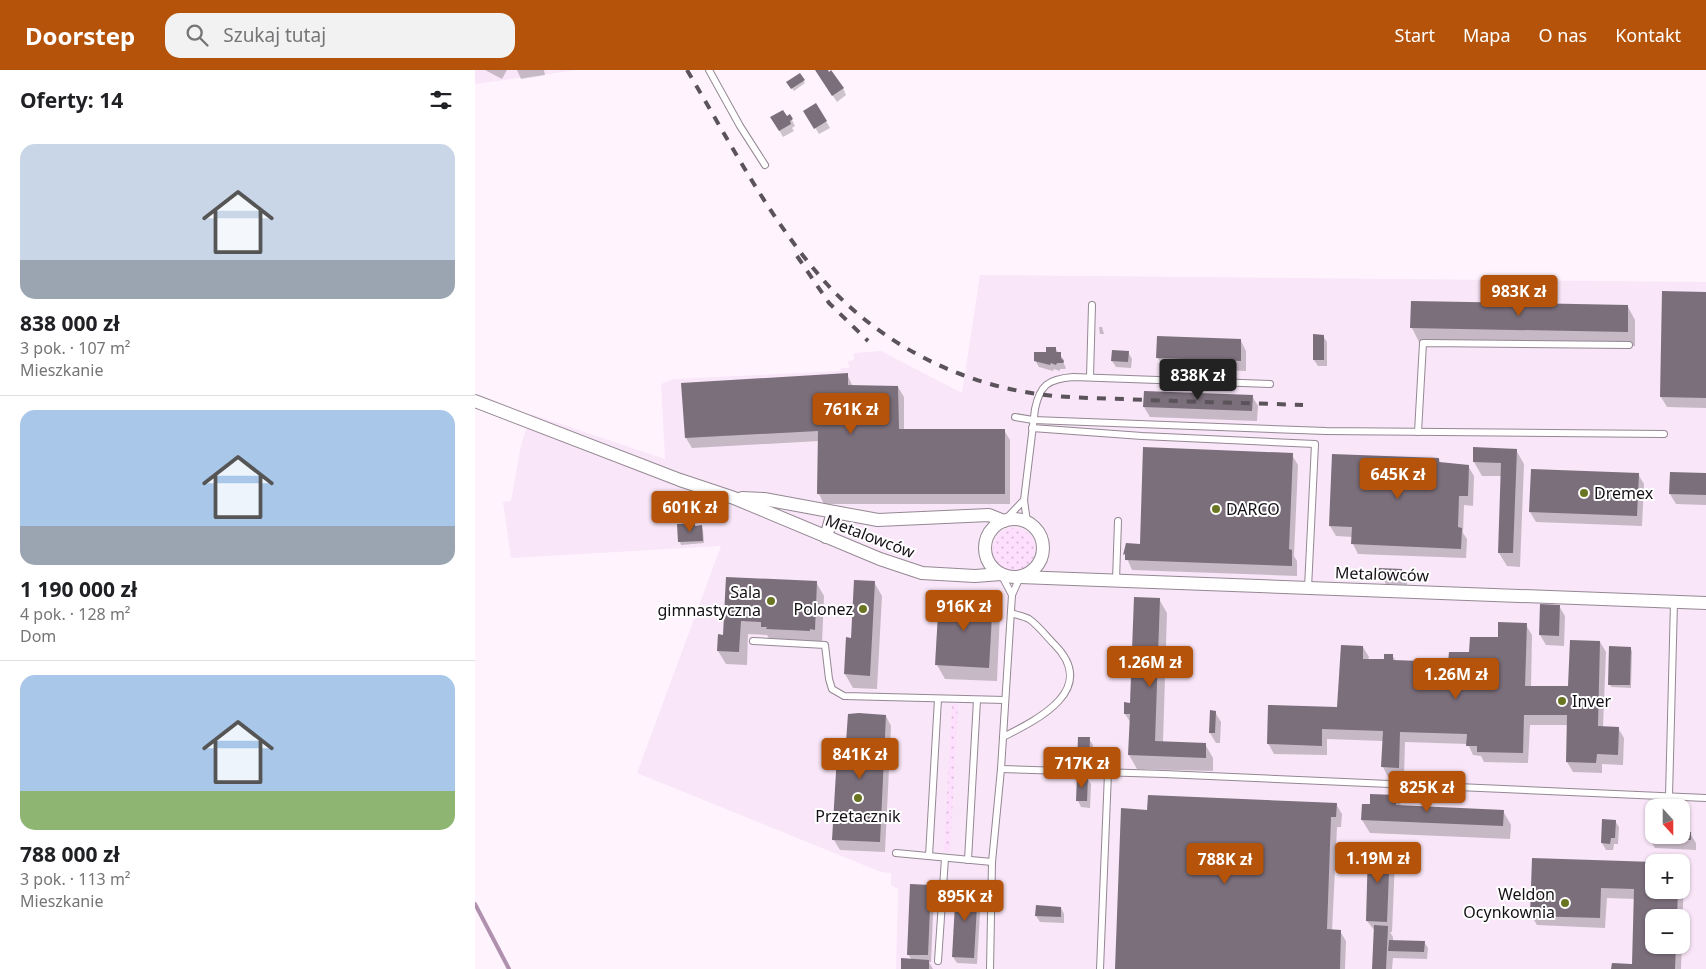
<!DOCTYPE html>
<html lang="pl">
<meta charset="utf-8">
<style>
:root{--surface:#fff;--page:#f2f2f2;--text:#202124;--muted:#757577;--line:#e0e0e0;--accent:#b45309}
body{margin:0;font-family:"Noto Sans",sans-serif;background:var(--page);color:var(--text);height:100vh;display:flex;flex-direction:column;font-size:19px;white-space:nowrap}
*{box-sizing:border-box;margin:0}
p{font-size:16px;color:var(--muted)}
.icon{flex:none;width:28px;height:28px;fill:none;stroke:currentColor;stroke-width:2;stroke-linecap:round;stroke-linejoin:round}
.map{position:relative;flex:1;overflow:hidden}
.details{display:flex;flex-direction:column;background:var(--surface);width:475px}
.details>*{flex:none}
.needle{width:32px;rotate:159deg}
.fabs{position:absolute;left:1170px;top:729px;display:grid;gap:10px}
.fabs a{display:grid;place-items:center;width:45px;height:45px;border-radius:10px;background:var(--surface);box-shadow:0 1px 4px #0004;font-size:25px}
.price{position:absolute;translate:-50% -42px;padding:0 11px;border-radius:5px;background:var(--accent);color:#fff;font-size:16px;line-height:32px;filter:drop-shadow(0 1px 2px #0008)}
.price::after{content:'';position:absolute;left:50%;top:30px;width:15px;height:11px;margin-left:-8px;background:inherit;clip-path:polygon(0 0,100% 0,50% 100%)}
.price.selected{background:#222;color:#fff}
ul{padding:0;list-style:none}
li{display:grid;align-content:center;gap:10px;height:265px;padding:0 20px}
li+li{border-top:1px solid var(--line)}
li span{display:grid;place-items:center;height:155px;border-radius:15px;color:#555}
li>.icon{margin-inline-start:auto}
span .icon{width:90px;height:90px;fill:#fffc;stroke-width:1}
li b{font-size:21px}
h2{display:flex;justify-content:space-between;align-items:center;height:60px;padding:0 20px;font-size:21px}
header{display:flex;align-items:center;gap:30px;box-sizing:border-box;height:70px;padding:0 25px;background:var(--accent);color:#fff}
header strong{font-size:24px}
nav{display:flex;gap:28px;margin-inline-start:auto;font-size:18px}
.search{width:350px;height:45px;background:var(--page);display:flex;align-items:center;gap:12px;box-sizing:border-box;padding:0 18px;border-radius:15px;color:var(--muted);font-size:19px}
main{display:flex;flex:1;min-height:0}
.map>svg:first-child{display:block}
.built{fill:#f9e6f8;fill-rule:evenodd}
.grass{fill:url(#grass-dots)}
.shadow{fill:#0003;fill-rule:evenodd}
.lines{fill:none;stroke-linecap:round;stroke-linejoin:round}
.stream{stroke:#af90ae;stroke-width:4}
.building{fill:#7b6f7b}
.lane-casing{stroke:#948893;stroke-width:8}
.street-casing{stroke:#948893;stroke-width:14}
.lane{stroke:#fff;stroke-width:6}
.street{stroke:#fff;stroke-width:12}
.rail{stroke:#5a545a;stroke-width:4;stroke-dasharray:9 9;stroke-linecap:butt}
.poi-dot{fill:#697520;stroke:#fff;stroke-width:2}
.labels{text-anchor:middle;stroke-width:4;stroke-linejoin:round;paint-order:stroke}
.poi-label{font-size:16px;fill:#151015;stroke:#fff;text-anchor:start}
.street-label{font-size:16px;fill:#151015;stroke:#fff}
</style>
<header>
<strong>Doorstep</strong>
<div class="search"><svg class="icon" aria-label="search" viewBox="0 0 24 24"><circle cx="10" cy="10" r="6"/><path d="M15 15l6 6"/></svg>Szukaj tutaj</div>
<nav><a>Start</a><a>Mapa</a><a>O nas</a><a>Kontakt</a></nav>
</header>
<main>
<section class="details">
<h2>Oferty: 14<svg class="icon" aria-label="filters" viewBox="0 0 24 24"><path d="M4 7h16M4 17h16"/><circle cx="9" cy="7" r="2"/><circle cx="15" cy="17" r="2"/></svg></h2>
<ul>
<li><span style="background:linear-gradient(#c9d6e8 75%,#9aa5b1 0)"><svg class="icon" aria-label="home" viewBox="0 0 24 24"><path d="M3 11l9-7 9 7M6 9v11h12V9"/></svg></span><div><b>838 000 zł</b><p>3 pok. · 107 m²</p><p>Mieszkanie</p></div></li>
<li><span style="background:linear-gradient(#a9c7e8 75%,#9aa5b1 0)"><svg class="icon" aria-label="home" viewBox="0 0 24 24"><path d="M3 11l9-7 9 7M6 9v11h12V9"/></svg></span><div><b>1 190 000 zł</b><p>4 pok. · 128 m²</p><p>Dom</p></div></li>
<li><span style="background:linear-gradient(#a9c7e8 75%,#8fb573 0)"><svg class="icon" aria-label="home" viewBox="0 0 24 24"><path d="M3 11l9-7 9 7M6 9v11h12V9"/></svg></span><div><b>788 000 zł</b><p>3 pok. · 113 m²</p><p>Mieszkanie</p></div></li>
</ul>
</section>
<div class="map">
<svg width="1231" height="899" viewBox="0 0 1231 899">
<defs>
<pattern id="grass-dots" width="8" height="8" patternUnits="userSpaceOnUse" patternTransform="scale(1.25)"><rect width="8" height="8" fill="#fedffd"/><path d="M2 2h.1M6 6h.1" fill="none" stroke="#d9bed8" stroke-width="1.8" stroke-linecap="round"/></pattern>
</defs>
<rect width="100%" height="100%" fill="#fff4fe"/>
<g class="built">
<polygon points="0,0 102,0 0,14"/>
<path d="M 505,205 L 1231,212 L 1231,899 L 421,899 L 423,819 L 416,815 L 416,803 L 406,802 L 162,703 L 246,476 L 36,488 L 28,432 L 36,431 L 46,375 L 56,344 L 190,389 L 186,314 L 198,309 L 366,301 L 366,298 L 374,298 L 373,291 L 379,290 L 379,283 L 406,281 L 487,323 ZM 1179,738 L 1206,738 L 1206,765 L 1179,765 ZM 1179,792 L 1206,792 L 1206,820 L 1179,820 ZM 1179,848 L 1206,848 L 1206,875 L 1179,875 Z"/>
</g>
<g class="grass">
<circle cx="539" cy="479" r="21"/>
<polygon points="477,634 483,634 475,782 469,781"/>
</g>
<g class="shadow">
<polygon points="10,0 32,0 27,9"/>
<polygon points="42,0 69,0 70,5 46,9"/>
<polygon points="341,0 350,0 368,18 371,25 362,32"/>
<polygon points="325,5 330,13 319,21 313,13"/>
<polygon points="341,34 355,58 344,64 330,41"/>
<polygon points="315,46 320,56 317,58 319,61 308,67 297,48 312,48"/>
<polygon points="1188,223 1231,223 1231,338 1192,337 1186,327"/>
<polygon points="937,233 1153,237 1160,250 1160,276 944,272 937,258"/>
<polygon points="624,257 627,257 629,264 625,264"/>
<polygon points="848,266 852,272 852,296 843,296 839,290"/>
<polygon points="766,271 771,281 771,301 688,298 683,288"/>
<polygon points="580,278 589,290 589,294 591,298 590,299 585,299 585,301 579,299 578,301 564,297 560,290"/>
<polygon points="653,282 657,289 656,298 641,297 637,291"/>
<polygon points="372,304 378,317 423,317 429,327 429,360 529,360 535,370 535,434 349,434 344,424 344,371 217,378 211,368 208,314"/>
<polygon points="777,326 783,336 782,351 675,347 669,337"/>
<polygon points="1041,380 1049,394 1045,497 1032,496 1024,483 1027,406 1007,406 999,392"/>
<polygon points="817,385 823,395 819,486 822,491 822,506 657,500 650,484 652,475 666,475"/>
<polygon points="964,389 966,394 993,396 999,406 998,436 989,435 988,463 992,469 991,488 883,484 878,474 878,467 861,466 855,456"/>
<polygon points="1057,401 1163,404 1169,414 1167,456 1061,452 1055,442"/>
<polygon points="1231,404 1231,435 1201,434 1195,424"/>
<polygon points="220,457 227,457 228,460 229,473 206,475 205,472"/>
<polygon points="905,499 926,500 932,510 932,515 911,514 905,504"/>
<polygon points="252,508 341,512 349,526 347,573 295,570 292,565 273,564 272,595 251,594 243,581 249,566"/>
<polygon points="399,512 407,526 402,619 378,618 370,604 372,569 377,569"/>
<polygon points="465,527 517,530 525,543 522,611 470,609 462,595"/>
<polygon points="684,529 692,543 688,672 730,674 738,688 738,701 662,699 654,685 656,653 650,644 656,634"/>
<polygon points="1084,536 1090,546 1089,576 1071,575 1065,565"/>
<polygon points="1051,555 1057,565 1056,617 1095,618 1125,572 1131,582 1128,657 1143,658 1149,668 1148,695 1127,694 1127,703 1098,702 1092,692 1093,655 1055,655 1053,693 1009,692 1006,686 998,685 993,674 930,672 929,708 913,707 908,697 908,671 852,669 852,685 799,684 793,673 864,638 888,577 894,587 893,590 910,591 917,585 921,591 975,593"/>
<polygon points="1155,578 1157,581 1156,618 1136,617 1135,614"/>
<polygon points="740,642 746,652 745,673 741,673 735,663"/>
<polygon points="411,646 416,656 410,782 365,780 359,770 372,687"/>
<polygon points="614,669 618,675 617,700 607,700 603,694"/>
<polygon points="612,708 616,714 615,738 606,737 603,731"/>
<polygon points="921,726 927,737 1028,741 1036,755 1035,769 895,763 887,750 897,735"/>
<polygon points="861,734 867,744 866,757 862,757 857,861 865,861 871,871 870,899 641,899 673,741"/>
<polygon points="1140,751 1144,757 1143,774 1139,774 1138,780 1131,780 1127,773"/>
<polygon points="1174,753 1179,765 1206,765 1206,756 1210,763 1215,763 1221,773 1221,780 1180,778 1174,768"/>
<polygon points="914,780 920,790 917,862 915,862 918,867 918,871 949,872 953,878 952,889 918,888 917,899 898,899 900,861 892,851"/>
<path d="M 1058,789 L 1179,820 L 1206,820 L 1206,799 L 1209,804 L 1206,899 L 1138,899 L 1158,895 L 1160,829 L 1132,828 L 1130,858 L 1062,855 L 1056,845 ZM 1179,848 L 1206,848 L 1206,875 L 1179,875 Z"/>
<polygon points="456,817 459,823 456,892 454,892 458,899 427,899 437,890 433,884"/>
<polygon points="502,819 506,826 502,894 482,893 478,887"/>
<polygon points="586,838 589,844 589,853 565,852 561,846"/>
</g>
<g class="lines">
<polyline class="stream" points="0,834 34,899"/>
</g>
<g class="building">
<polygon points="340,0 353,0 354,2 356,0 369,18 357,26"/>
<polygon points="325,3 330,10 316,19 311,12"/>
<polygon points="341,33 352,51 339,59 328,41"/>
<polygon points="308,40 312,46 315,44 318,49 315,51 316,54 304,61 295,47"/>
<polygon points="1187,221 1231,222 1231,328 1185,327"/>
<polygon points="936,231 1153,235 1153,262 935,258"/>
<polygon points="838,264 849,265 849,290 838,290"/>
<polygon points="682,266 766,269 766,291 681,288"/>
<polygon points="571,277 581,277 581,282 586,282 586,288 589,291 588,293 582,293 581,295 576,293 575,295 559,291 559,282 571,282"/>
<polygon points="637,280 654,281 653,292 636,291"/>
<polygon points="373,303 373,315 423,316 424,359 530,359 530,424 342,424 343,361 210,368 206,313"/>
<polygon points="669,321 778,325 777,341 668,337"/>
<polygon points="668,377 818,383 814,479 817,480 817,496 650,490 650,484 648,485 651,473 665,474"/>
<polygon points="998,377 1042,379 1038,483 1023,483 1026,393 998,392"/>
<polygon points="857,384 964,388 964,392 994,395 993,426 984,426 983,457 987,458 986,479 876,474 877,457 854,456"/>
<polygon points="1056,399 1164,403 1162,446 1054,442"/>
<polygon points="1195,402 1231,403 1231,425 1194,424"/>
<polygon points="220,453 220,456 227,455 228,471 203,472 202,454"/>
<polygon points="904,498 927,499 927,505 903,504"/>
<polygon points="251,507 342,511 340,560 335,559 335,561 291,559 292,557 286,557 286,552 266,551 264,582 242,581 243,564 248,565"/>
<polygon points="379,510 400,511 395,606 369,604 371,567 376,568"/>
<polygon points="464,526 518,528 514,598 460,595"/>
<polygon points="659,527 685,528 680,671 731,673 731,688 653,685 655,644 649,644 649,632 655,633"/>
<polygon points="1065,534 1085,535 1084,566 1064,565"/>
<polygon points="1023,552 1052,553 1050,616 1093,616 1095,570 1125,571 1123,656 1144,657 1143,685 1122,684 1121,693 1091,692 1092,645 1049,645 1048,683 1002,682 1002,676 991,676 992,664 925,662 924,698 906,697 908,661 847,659 847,676 792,674 793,635 862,637 866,575 888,576 888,589 909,589 909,584 918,584 918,590 973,592 974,582 994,582 995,567 1023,567"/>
<polygon points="1134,576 1156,577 1155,615 1133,615"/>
<polygon points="735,640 741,641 740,663 734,663"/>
<polygon points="384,643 411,645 405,772 357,770 362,685 370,686 373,644"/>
<polygon points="603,667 615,667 614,694 602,694"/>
<polygon points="602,706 613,707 612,731 601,731"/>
<polygon points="895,724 922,725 921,735 1029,740 1028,756 886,750 887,734 895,734"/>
<polygon points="673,725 862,733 861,747 856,747 852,859 866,860 865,899 640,899 646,738 672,740"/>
<polygon points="1127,749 1141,750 1140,768 1136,768 1135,774 1126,773"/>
<polygon points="1173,751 1179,752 1179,765 1206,765 1206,761 1216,762 1216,770 1172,768"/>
<polygon points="893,778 915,778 912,852 891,851"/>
<polygon points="1057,788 1179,792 1179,820 1203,820 1202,848 1179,848 1179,875 1201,875 1200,899 1136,899 1137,893 1157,894 1159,819 1126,818 1125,848 1055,846"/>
<polygon points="435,814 456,815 453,885 432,885"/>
<polygon points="481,816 503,818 499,888 477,887"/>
<polygon points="561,835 586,837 586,847 560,846"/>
<polygon points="899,855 913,856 911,899 897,899"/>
<polygon points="914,870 950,871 949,882 913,881"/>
<polygon points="426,888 454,890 454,899 426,899"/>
</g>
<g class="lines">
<defs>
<g id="lane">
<polyline points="234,0 265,56 290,95"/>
<polyline points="615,307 617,235"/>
<polyline points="540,347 558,350 851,361 1189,364"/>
<polyline points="557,358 667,366 840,374 833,518"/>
<polyline points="943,362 948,273 1154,275"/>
<polyline points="529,451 549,430"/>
<path d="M 552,452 L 549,430 L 560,339 C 565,315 573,309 598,307 L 795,314"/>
<polyline points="526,504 537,525"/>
<polyline points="641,510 643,451"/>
<polyline points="278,571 350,575 354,609 357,619 369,626 530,630"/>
<path d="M 528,667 C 564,649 624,619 579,574 C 571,566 563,555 554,549 C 549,546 541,545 536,543"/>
<polyline points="526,699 689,704 1231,728"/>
<polyline points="1194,726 1199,532"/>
<polyline points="421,783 517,792"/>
<polyline points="454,786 463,629"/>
<polyline points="493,790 502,630"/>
<polyline points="463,891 470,788"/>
<polyline points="515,899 517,792 526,699 537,525 545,507"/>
<polyline points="625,899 633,703"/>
</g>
<g id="street">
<polyline points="0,331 205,410 259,428 405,489 447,503 500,506 526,504"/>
<polyline points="267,428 289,429 403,450 514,445 529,451"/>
<circle cx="539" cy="478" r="29"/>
<polyline points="351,467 358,442"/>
<polyline points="545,507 1231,533"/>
</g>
</defs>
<use href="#lane" class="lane-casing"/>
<use href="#street" class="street-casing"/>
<use href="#lane" class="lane"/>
<use href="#street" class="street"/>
<g class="rail">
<path d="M 212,0 C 255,72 294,149 350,212 C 405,273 482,313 563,324 C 599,329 635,328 671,330 C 723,332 776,333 828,335"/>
<polyline points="322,186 354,233 393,271"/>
</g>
</g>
<g class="poi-dot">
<circle cx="1109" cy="423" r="5"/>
<circle cx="741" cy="439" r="5"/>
<circle cx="296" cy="531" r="5"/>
<circle cx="388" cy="539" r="5"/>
<circle cx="1087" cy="631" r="5"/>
<circle cx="383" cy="728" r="5"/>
<circle cx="1090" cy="833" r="5"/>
</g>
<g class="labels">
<g class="poi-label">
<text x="1119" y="429">Dremex</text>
<text x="751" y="445">DARCO</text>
<text x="286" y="528" text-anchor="end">Sala<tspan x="286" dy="18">gimnastyczna</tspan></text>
<text x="378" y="545" text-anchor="end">Polonez</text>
<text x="1097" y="637">Inver</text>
<text x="383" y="752" text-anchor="middle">Przetacznik</text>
<text x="1080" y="830" text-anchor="end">Weldon<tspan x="1080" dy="18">Ocynkownia</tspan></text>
</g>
<g class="street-label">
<text transform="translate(395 466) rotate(21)" y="6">Metalowców</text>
<text transform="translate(907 504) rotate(2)" y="6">Metalowców</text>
</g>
</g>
</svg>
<div class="fabs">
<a><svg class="needle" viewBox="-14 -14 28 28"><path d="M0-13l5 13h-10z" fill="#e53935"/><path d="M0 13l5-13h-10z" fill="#757577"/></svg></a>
<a>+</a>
<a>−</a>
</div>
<b class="price" style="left:1044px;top:247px">983K zł</b>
<b class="price selected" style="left:723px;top:331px">838K zł</b>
<b class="price" style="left:376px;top:365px">761K zł</b>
<b class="price" style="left:923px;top:430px">645K zł</b>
<b class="price" style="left:215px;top:463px">601K zł</b>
<b class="price" style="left:489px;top:562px">916K zł</b>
<b class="price" style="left:675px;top:618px">1.26M zł</b>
<b class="price" style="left:981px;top:630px">1.26M zł</b>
<b class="price" style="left:385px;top:710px">841K zł</b>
<b class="price" style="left:607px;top:719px">717K zł</b>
<b class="price" style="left:952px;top:743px">825K zł</b>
<b class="price" style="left:903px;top:814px">1.19M zł</b>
<b class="price" style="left:750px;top:815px">788K zł</b>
<b class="price" style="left:490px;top:852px">895K zł</b>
</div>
</main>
